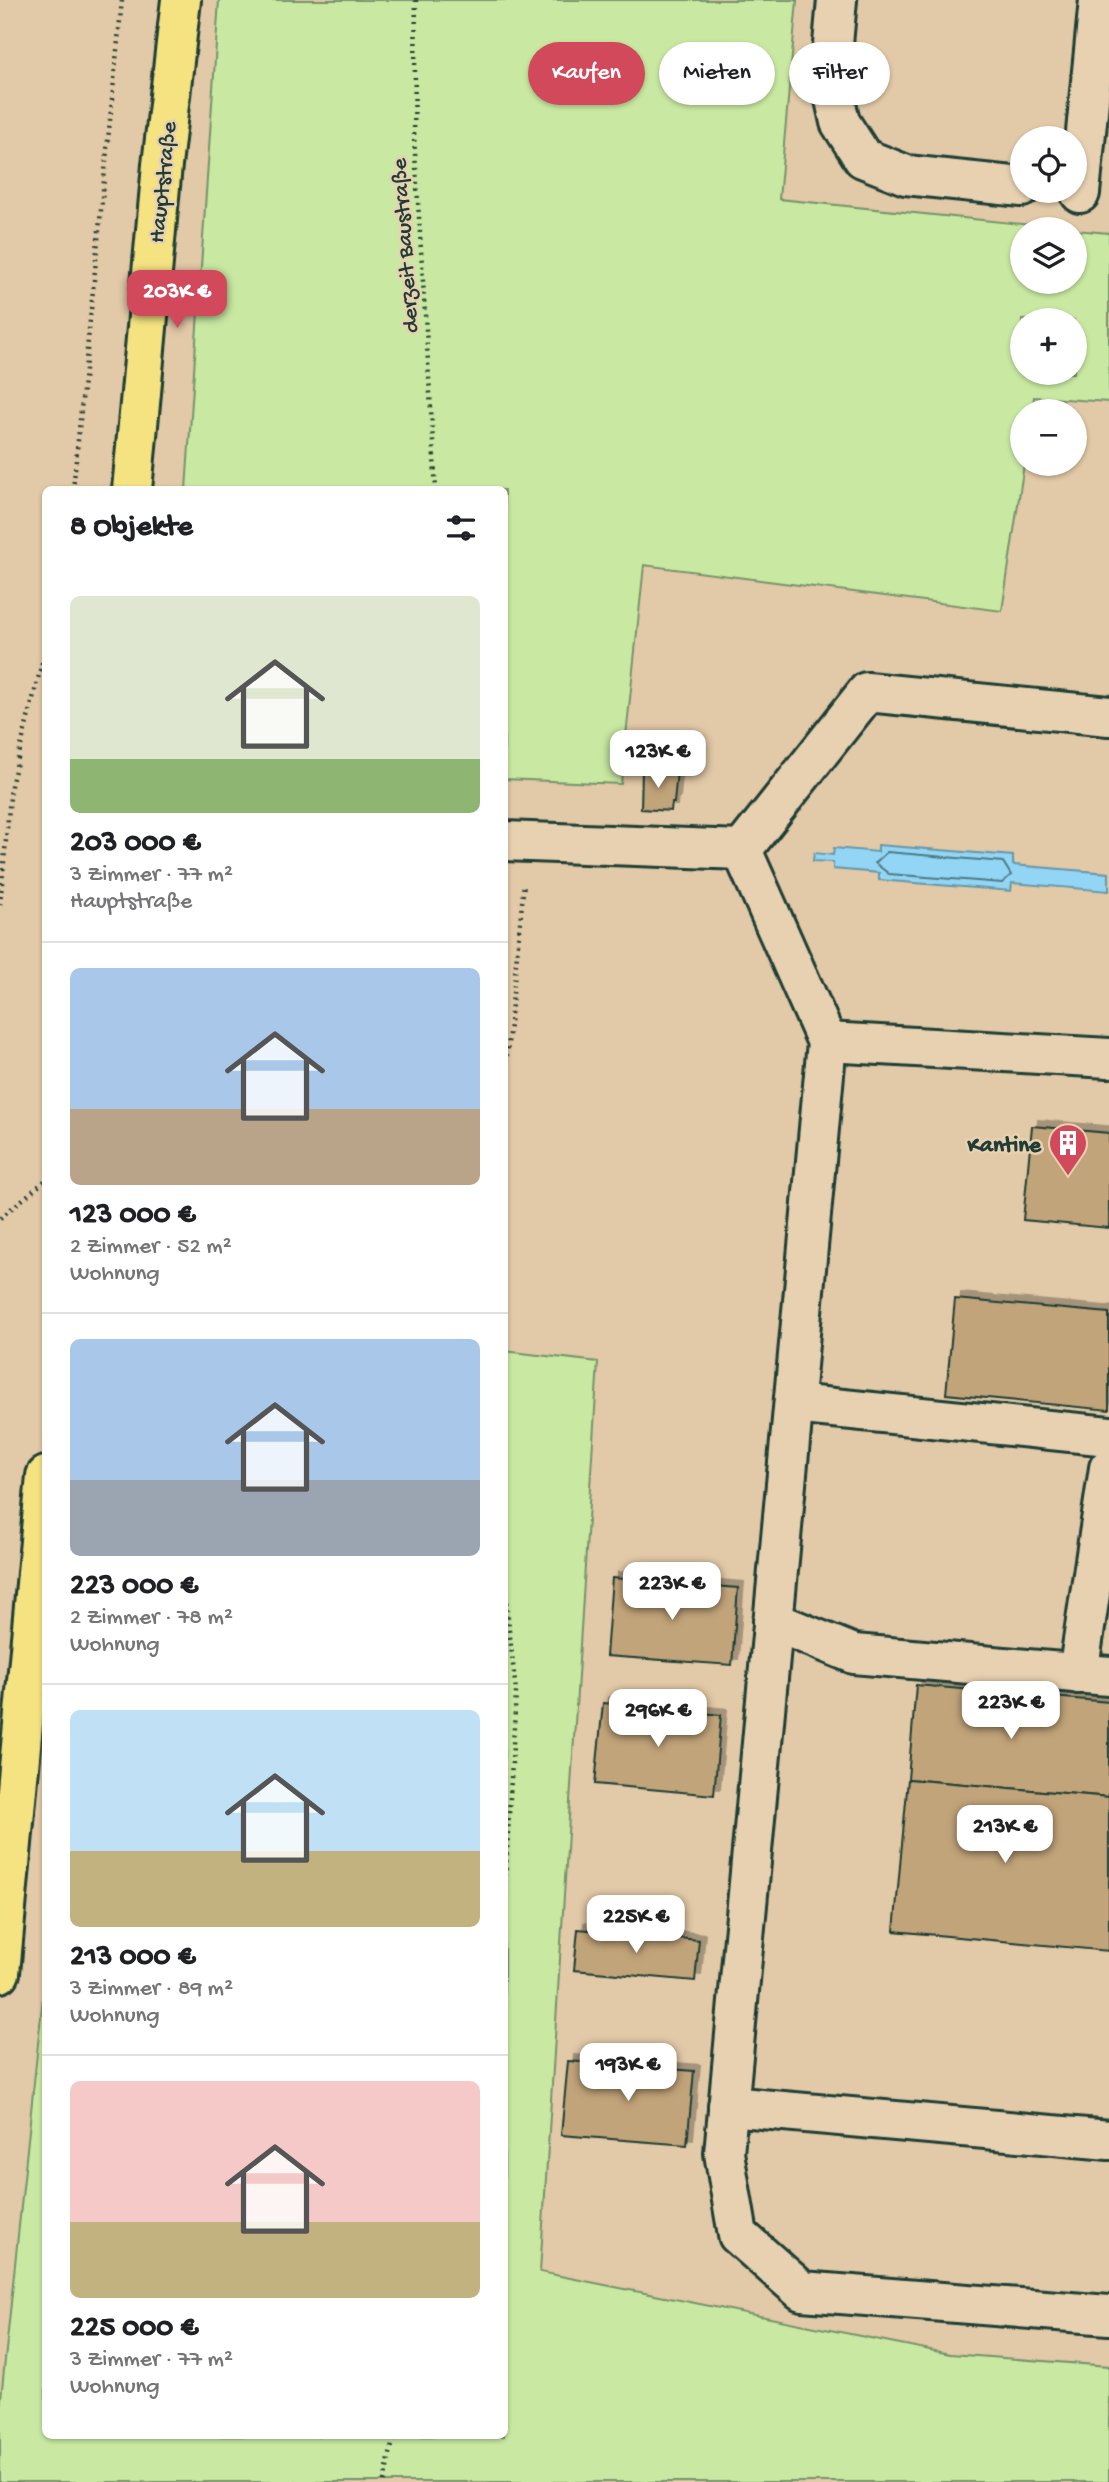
<!DOCTYPE html>
<html lang="de">
<meta charset="utf-8">
<style>
:root{--surface:#fff;--page:#f6f6f6;--text:#202124;--muted:#757577;--line:#e0e0e0;--accent:#d1495b}
body{margin:0;font-family:"Gochi Hand",sans-serif;background:var(--page);color:var(--text);height:100vh;display:flex;flex-direction:column;font-size:26px;white-space:nowrap}
*{box-sizing:border-box;margin:0}
p{font-size:23px;color:var(--muted)}
.icon{flex:none;width:38px;height:38px;fill:none;stroke:currentColor;stroke-width:2;stroke-linecap:round;stroke-linejoin:round}
.map{position:relative;flex:1;overflow:hidden}
.side{position:absolute;left:42px;top:486px;width:466px;height:1953px;display:flex;flex-direction:column;background:var(--surface);border-radius:10px;box-shadow:0 2px 5px #0004}
.side>*{flex:none}
.guide{position:absolute;left:528px;top:42px;width:474px;height:63px;display:flex;gap:14px}
.controls{position:absolute;left:1010px;top:126px;display:grid;gap:14px}
.controls a{display:grid;place-items:center;width:77px;height:77px;border-radius:50%;background:var(--surface);box-shadow:0 2px 5px #0004;font-size:35px}
.price{position:absolute;translate:-50% -60px;padding:0 16px;border-radius:14px;background:#fff;color:#222;font-size:23px;line-height:46px;filter:drop-shadow(0 2px 4px #0008)}
.price::after{content:'';position:absolute;left:50%;top:42px;width:21px;height:16px;margin-left:-10px;background:inherit;clip-path:polygon(0 0,100% 0,50% 100%)}
.price.active{background:var(--accent);color:#fff}
ul{padding:0;list-style:none}
li{display:grid;align-content:center;gap:14px;height:371px;padding:0 28px}
li+li{border-top:2px solid var(--line)}
li span{display:grid;place-items:center;height:217px;border-radius:10px;color:#555}
li>.icon{margin-inline-start:auto}
span .icon{width:126px;height:126px;fill:#fffc;stroke-width:1}
li b{font-size:30px}
h2{display:flex;justify-content:space-between;align-items:center;height:84px;padding:0 28px;font-size:30px}
.pill{padding:0 24px;border-radius:32px;background:var(--surface);box-shadow:0 2px 5px #0004;font-size:24px;line-height:63px}
.pill.active{background:var(--accent);color:#fff}
.map>svg:first-child{display:block}
.green{fill:#c9e9a2;stroke:#74936b;stroke-width:2;fill-rule:evenodd}
.water{fill:#93d5f5;stroke:#6598a8;stroke-width:2}
.lines{fill:none;stroke-linecap:round;stroke-linejoin:round}
.shore{stroke:#4d7a81;stroke-width:2}
.building{fill:#c2a47a;stroke:#1f3d34;stroke-width:2;filter:url(#shadow)}
.minor-casing{stroke:#1f3d34;stroke-width:44}
.major-casing{stroke:#1f3d34;stroke-width:44}
.path{stroke:#1f3d34;stroke-width:4.5;stroke-dasharray:2 5;stroke-linecap:butt}
.minor{stroke:#e8d1b1;stroke-width:38}
.major{stroke:#f5e382;stroke-width:38}
.labels{text-anchor:middle;stroke-width:5;stroke-linejoin:round;paint-order:stroke}
.street-label{font-size:23px;fill:#1f3d34;stroke:#e8d1b1}
.poi-label{font-size:23px;font-weight:bold;fill:#1f3d34;stroke:#e8d1b1;text-anchor:end}
</style>
<div class="map">
<svg width="1109" height="2482" viewBox="0 0 1109 2482">
<defs>
<filter id="shadow"><feDropShadow dx="6" dy="-6" stdDeviation="0" flood-color="#0004"/></filter>
</defs>
<rect width="100%" height="100%" fill="#e2c9a7"/>
<filter id="ink" filterUnits="userSpaceOnUse"><feTurbulence type="fractalNoise" baseFrequency=".0143" numOctaves="2"/><feDisplacementMap in="SourceGraphic" scale="14" xChannelSelector="R" yChannelSelector="G"/><feConvolveMatrix kernelMatrix="1 2 1 2 8 2 1 2 1" color-interpolation-filters="sRGB"/></filter>
<g filter="url(#ink)">
<g class="green">
<path d="M 219,0 L 797,0 L 779,199 L 1070,229 L 1022,229 L 1022,282 L 1074,282 L 1075,230 L 1109,233 L 1109,402 L 1034,397 L 1032,411 L 1022,411 L 1022,464 L 1024,464 L 1002,611 L 644,565 L 621,784 L 504,779 L 504,490 L 186,490 ZM 1022,320 L 1074,320 L 1074,373 L 1022,373 Z"/>
<polygon points="504,1351 598,1362 540,2272 950,2354 1109,2366 1109,2482 0,2482 0,2408 45,1977 46,2436 504,2436"/>
</g>
<polygon class="water" points="878,845 1013,856 1013,865 1109,873 1109,891 1012,883 1011,891 879,880 879,873 833,869 833,862 813,861 814,853 833,855 834,848 878,852"/>
<g class="lines">
<polygon class="shore" points="887,852 1003,862 1011,875 1002,883 889,874 875,863"/>
</g>
<g class="building">
<polygon points="642,769 677,771 674,803 672,803 671,811 641,809"/>
<polygon points="1032,1126 1109,1133 1109,1228 1023,1220"/>
<polygon points="955,1299 1109,1313 1109,1410 946,1394"/>
<polygon points="612,1578 738,1588 732,1665 606,1656"/>
<polygon points="916,1685 1109,1702 1109,1797 908,1779"/>
<polygon points="603,1703 721,1715 714,1795 595,1784"/>
<polygon points="908,1779 1109,1797 1109,1951 894,1931"/>
<polygon points="578,1929 699,1940 695,1981 574,1970"/>
<polygon points="568,2061 694,2071 687,2145 561,2135"/>
</g>
<g class="lines">
<defs>
<g id="minor">
<polyline points="837,0 830,77 840,122 863,158 906,175 1022,187"/>
<polyline points="1080,193 1099,0"/>
<polyline points="1109,716 867,692 742,850 827,1042 724,2153 738,2235 802,2291 1109,2315"/>
<polyline points="504,841 742,850"/>
<polyline points="827,1042 1109,1058"/>
<polyline points="794,1404 1109,1436"/>
<polyline points="773,1621 854,1654 1109,1676"/>
<polyline points="1078,1674 1109,1468"/>
<polyline points="728,2106 1109,2140"/>
</g>
<g id="major">
<polyline points="132,490 162,165 181,0"/>
<polyline points="0,1973 46,1476"/>
</g>
</defs>
<use href="#minor" class="minor-casing"/>
<use href="#major" class="major-casing"/>
<g class="path">
<polyline points="416,0 414,137 436,490"/>
<polyline points="73,490 122,0"/>
<polyline points="0,905 11,786 46,647"/>
<polyline points="504,1084 524,883"/>
<polyline points="0,1218 46,1180"/>
<polyline points="504,1581 516,1692 504,1902"/>
<polyline points="384,2482 394,2436"/>
</g>
<use href="#minor" class="minor"/>
<use href="#major" class="major"/>
</g>
</g>
<defs>
<symbol id="building-pin" viewBox="-11 -11 22 30"><path d="M0 17L-7.5 6A9.5 9.5 0 1 1 7.5 6Z" fill="#d1495b" stroke="#e8d1b1"/><path d="M-4-6H4V6H1V3H-1V6H-4ZM-2.5-4.3h1.7v1.8h-1.7ZM.8-4.3h1.7v1.8H.8ZM-2.5-1h1.7V.8h-1.7ZM.8-1h1.7V.8H.8Z" fill="#fff"/></symbol>
</defs>
<g fill-rule="evenodd">
<use href="#building-pin" x="1046" y="1121" width="44" height="60"/>
</g>
<g class="labels">
<g class="street-label">
<text transform="translate(161 182) rotate(-84)" y="8">Hauptstraße</text>
<text transform="translate(403 246) rotate(-94)" y="8">derzeit Baustraße</text>
</g>
<g class="poi-label">
<text x="1041" y="1151">Kantine</text>
</g>
</g>
</svg>
<div class="controls">
<a><svg class="icon" aria-label="locate" viewBox="0 0 24 24"><circle cx="12" cy="12" r="6"/><path d="M12 2v4M12 18v4M2 12h4M18 12h4"/></svg></a>
<a><svg class="icon" aria-label="layers" viewBox="0 0 24 24"><path d="M12 4l9 5-9 5-9-5zM3 14l9 5 9-5"/></svg></a>
<a>+</a>
<a>−</a>
</div>
<b class="price active" style="left:177px;top:330px">203K €</b>
<b class="price" style="left:658px;top:790px">123K €</b>
<b class="price" style="left:672px;top:1622px">223K €</b>
<b class="price" style="left:1011px;top:1741px">223K €</b>
<b class="price" style="left:658px;top:1749px">296K €</b>
<b class="price" style="left:1005px;top:1865px">213K €</b>
<b class="price" style="left:636px;top:1955px">225K €</b>
<b class="price" style="left:628px;top:2103px">193K €</b>
<div class="guide">
<a class="pill active">Kaufen</a>
<a class="pill">Mieten</a>
<a class="pill">Filter</a>
</div>
<section class="side">
<h2>8 Objekte<svg class="icon" aria-label="filters" viewBox="0 0 24 24"><path d="M4 7h16M4 17h16"/><circle cx="9" cy="7" r="2"/><circle cx="15" cy="17" r="2"/></svg></h2>
<ul>
<li><span style="background:linear-gradient(#dfe7d0 75%,#8fb573 0)"><svg class="icon" aria-label="home" viewBox="0 0 24 24"><path d="M3 11l9-7 9 7M6 9v11h12V9"/></svg></span><div><b>203 000 €</b><p>3 Zimmer · 77 m²</p><p>Hauptstraße</p></div></li>
<li><span style="background:linear-gradient(#a9c7e8 65%,#b9a48a 0)"><svg class="icon" aria-label="home" viewBox="0 0 24 24"><path d="M3 11l9-7 9 7M6 9v11h12V9"/></svg></span><div><b>123 000 €</b><p>2 Zimmer · 52 m²</p><p>Wohnung</p></div></li>
<li><span style="background:linear-gradient(#a9c7e8 65%,#9aa5b1 0)"><svg class="icon" aria-label="home" viewBox="0 0 24 24"><path d="M3 11l9-7 9 7M6 9v11h12V9"/></svg></span><div><b>223 000 €</b><p>2 Zimmer · 78 m²</p><p>Wohnung</p></div></li>
<li><span style="background:linear-gradient(#bfe0f5 65%,#c2b280 0)"><svg class="icon" aria-label="home" viewBox="0 0 24 24"><path d="M3 11l9-7 9 7M6 9v11h12V9"/></svg></span><div><b>213 000 €</b><p>3 Zimmer · 89 m²</p><p>Wohnung</p></div></li>
<li><span style="background:linear-gradient(#f6c9c9 65%,#c2b280 0)"><svg class="icon" aria-label="home" viewBox="0 0 24 24"><path d="M3 11l9-7 9 7M6 9v11h12V9"/></svg></span><div><b>225 000 €</b><p>3 Zimmer · 77 m²</p><p>Wohnung</p></div></li>
</ul>
</section>
</div>
